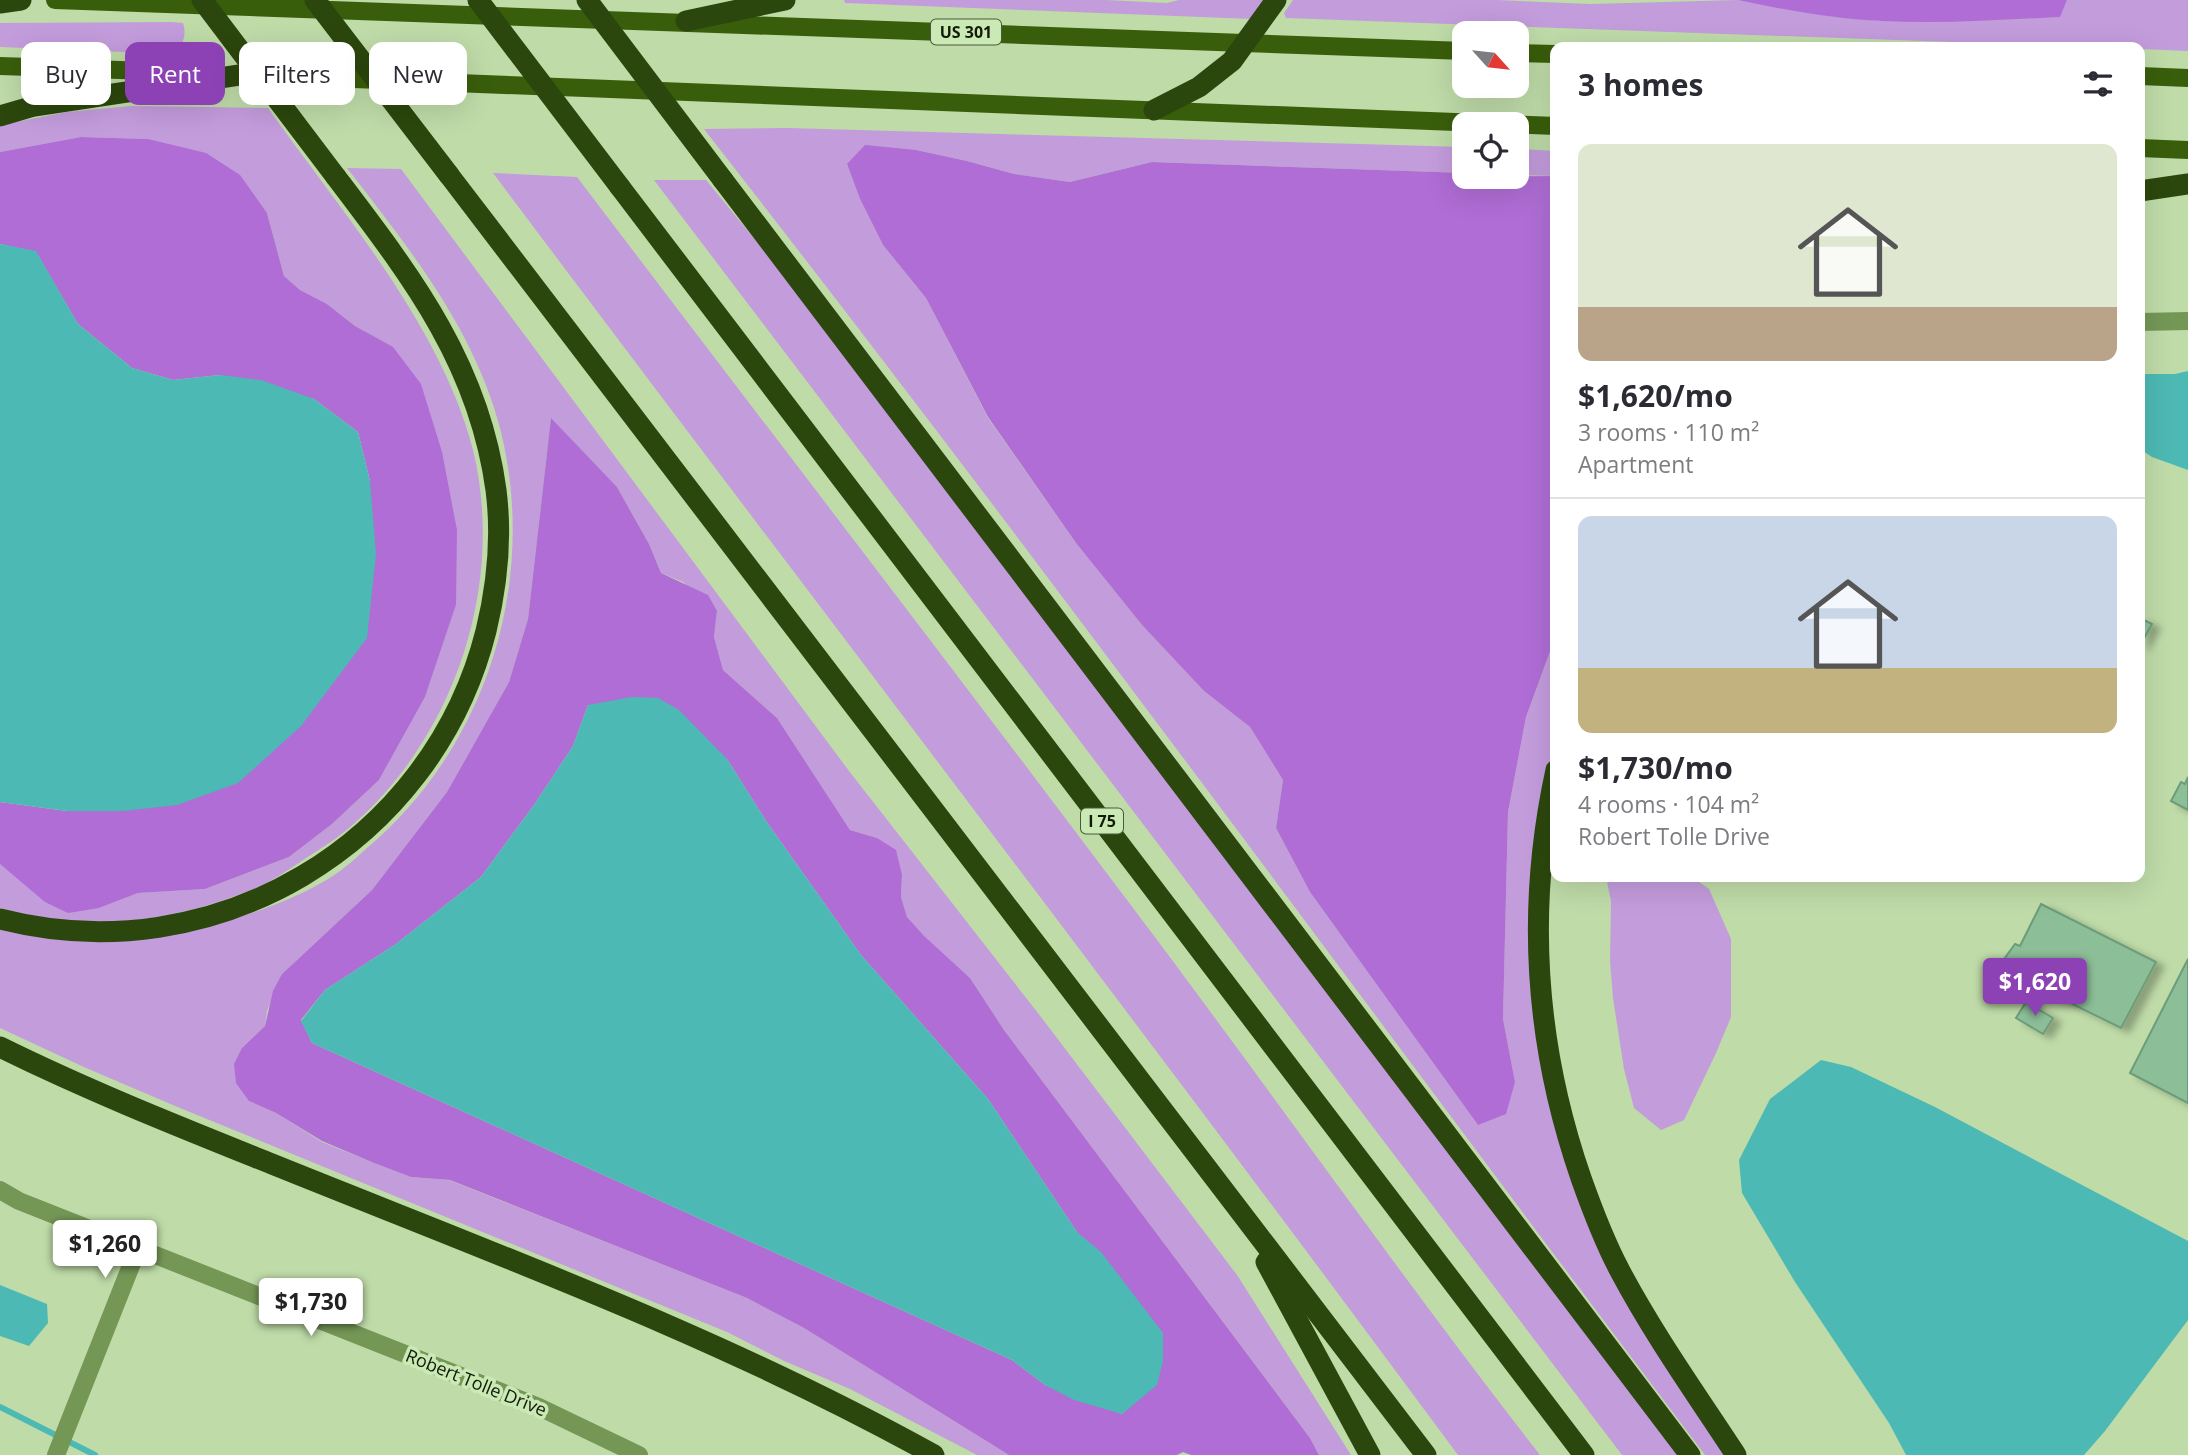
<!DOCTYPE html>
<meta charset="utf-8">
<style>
:root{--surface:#fff;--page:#f2f2f3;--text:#2b2b33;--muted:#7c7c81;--line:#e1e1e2;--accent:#8c42b4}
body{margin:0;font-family:"Open Sans",sans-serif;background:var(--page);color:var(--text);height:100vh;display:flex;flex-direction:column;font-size:26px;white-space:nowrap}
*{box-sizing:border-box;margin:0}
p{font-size:23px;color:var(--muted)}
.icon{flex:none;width:38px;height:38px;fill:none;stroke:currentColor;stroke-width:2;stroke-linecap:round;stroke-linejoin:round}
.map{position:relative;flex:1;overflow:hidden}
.panel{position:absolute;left:1550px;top:42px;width:595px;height:840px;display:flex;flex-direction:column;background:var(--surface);border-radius:14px;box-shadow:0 7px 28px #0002}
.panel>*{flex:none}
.guide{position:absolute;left:21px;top:42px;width:665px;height:63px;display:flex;gap:14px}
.needle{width:46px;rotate:117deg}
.tools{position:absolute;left:1452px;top:21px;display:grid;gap:14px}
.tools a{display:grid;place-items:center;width:77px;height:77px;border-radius:14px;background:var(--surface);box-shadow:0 7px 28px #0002;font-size:35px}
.price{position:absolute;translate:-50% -60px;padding:0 16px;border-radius:7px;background:#fff;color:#222;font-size:23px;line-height:46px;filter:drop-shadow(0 2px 4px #0008)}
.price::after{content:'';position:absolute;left:50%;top:42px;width:21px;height:16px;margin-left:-10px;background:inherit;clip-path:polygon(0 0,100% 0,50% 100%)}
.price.selected{background:var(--accent);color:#fff}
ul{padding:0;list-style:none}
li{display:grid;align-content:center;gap:14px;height:371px;padding:0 28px}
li+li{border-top:2px solid var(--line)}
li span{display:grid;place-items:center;height:217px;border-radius:14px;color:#555}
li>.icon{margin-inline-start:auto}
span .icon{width:126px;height:126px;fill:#fffc;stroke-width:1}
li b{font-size:30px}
h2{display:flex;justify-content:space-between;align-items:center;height:84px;padding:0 28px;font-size:30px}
.pill{padding:0 24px;border-radius:14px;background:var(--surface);box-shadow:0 7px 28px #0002;font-size:24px;line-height:63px}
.pill.selected{background:var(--accent);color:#fff}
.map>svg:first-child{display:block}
.green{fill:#c39cdc}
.forest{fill:#af6dd5;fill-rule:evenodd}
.water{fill:#4db9b4}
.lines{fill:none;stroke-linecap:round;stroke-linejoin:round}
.stream{stroke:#4db9b4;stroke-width:6}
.building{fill:#8cbe98;stroke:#6c9c78;stroke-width:2;filter:url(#shadow)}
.minor{stroke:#749756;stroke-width:18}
.major{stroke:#395e0b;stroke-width:18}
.highway{stroke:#2c470d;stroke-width:21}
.highway-bridge{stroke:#2c470d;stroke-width:21}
.labels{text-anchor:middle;stroke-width:7;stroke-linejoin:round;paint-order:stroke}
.shield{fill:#cbe9b5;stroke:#49593c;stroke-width:2}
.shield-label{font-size:16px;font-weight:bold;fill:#111b08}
.street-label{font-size:18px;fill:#111b08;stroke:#cbe9b5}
</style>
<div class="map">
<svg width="2188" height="1455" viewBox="0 0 2188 1455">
<defs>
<filter id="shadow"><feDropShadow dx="8" dy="4.5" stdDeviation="3.5" flood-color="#0004"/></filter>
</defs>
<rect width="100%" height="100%" fill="#bfdba8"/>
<g class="green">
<polygon points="844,0 1106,0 1167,3 1179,0 1266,0 1252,19 845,3"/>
<polygon points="1293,0 1496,0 1590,4 1738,0 1836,17 1882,21 1952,21 2059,17 2067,0 2188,0 2188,51 2140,49 2140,47 2086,47 1286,18 1284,13"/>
<path d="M 171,22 L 183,23 C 187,33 183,47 174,54 L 0,47 L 0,23 Z"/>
<path d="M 131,106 L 268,108 C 340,210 442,327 473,450 C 505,581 457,731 357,821 C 341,836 322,848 303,860 C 285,872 267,885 246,892 C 190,914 125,927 65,921 C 43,919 21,913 0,908 L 0,864 L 17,877 L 99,908 L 138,893 L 205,889 L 289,857 L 332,824 L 379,780 L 425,697 L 456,605 L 393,348 L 355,326 L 327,304 L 300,290 L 284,276 L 267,213 L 148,139 L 81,137 L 0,152 L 0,125 L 67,112 Z"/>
<path d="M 788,128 L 1465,147 L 1465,173 L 1152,162 L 1070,182 L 1014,174 L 967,161 L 916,150 L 847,164 L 860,199 L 883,245 L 926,298 L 988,418 L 1076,543 L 1142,625 L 1204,691 L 1250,727 L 1283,780 L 1276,828 L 1310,892 L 1478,1125 L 1515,1082 L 1503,1019 L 1508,812 L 1526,717 L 1556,635 L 1556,735 L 1533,852 L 1560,1140 L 1726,1455 L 1705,1455 C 1371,1013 1045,565 704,129 Z"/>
<polygon points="1517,149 1556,151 1556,176 1517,175"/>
<path d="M 347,168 L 401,169 L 849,771 L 1041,1017 L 1237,1275 L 1351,1455 L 1319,1455 L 1310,1438 L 1004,1030 L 970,978 L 923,936 L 907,917 L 901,897 L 902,875 L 877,838 L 850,830 L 777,718 L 723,670 L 714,637 L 717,611 L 683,582 L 661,573 L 649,544 L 617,487 L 551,419 L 528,619 L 509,682 L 447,792 L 372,890 L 282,974 L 267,1011 L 265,1026 L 242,1048 L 249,1101 L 276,1113 L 322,1142 L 374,1163 L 411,1177 L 449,1180 L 747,1298 L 804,1328 L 1009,1455 L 977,1455 L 850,1389 L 782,1360 L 727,1332 L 180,1108 L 86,1068 L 0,1028 L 0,928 C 83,949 165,943 246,915 C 272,906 297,897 321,883 C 338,874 353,861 367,848 C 486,748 538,583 501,432 C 476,331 409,248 347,168 Z"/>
<path d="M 493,173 L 577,177 C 760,418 945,658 1127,900 C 1266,1084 1398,1273 1540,1455 L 1458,1455 C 1140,1025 814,601 493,173 Z"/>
<polygon points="654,180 706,180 821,320 1681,1455 1622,1455"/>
<polygon points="1606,877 1692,877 1709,889 1731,939 1731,1017 1716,1053 1684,1120 1661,1130 1634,1108 1624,1069 1613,998 1610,961 1611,901"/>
</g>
<g class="forest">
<path d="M 1738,0 L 2067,0 L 2060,17 C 2001,20 1941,24 1882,21 C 1833,19 1785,10 1738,0 Z"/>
<polygon points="81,137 148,139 206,153 240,175 267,213 284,276 300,290 327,304 355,326 393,347 421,384 442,452 457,530 456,605 425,697 379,780 332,824 289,857 205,889 138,893 99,908 68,913 45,902 0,864 0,802 67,811 123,811 370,481 358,432 314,399 220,375 173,380 132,368 78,324 36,252 0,244 0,152"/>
<polygon points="865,145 916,150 967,161 1014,174 1070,182 1152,162 1465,173 1465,177 1556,176 1556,635 1526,717 1508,812 1503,1019 1515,1082 1506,1114 1478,1125 1310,892 1276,828 1283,780 1250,727 1204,691 1142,625 1076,543 988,417 926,298 883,245 860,199 847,164"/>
<path d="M 551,418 L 617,487 L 649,544 L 661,573 L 708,595 L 717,611 L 714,637 L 723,670 L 777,718 L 850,830 L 877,838 L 896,850 L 902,875 L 901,897 L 907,917 L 924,936 L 970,978 L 1004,1030 L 1310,1438 L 1319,1455 L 1191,1455 L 1183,1452 L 1177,1455 L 1009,1455 L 804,1328 L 747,1298 L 450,1180 L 411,1177 L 374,1163 L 322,1141 L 276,1113 L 249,1101 L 236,1083 L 234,1064 L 242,1048 L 265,1026 L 273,991 L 282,974 L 372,890 L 447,792 L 509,682 L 528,619 ZM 588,705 L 727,759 L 766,821 L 861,955 L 988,1099 L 1077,1232 L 1139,1399 L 1122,1414 L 1045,1385 L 1012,1360 L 312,1043 L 301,1020 L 325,990 L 396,944 L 481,877 L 534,805 L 573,746 Z"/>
</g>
<g class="water">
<polygon points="0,244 36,251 78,324 132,368 173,380 220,375 261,380 314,399 358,432 370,481 376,554 367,638 301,726 238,783 177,805 123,811 67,811 0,802"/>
<polygon points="2188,371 2188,470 2152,457 2140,449 2140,374 2175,374"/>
<polygon points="632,697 658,698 679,710 727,759 766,821 861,955 988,1099 1077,1232 1101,1252 1163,1333 1163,1361 1157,1385 1122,1414 1074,1400 1045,1385 1012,1360 312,1043 301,1021 325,990 396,944 481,877 534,805 573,746 588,705"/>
<polygon points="1821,1060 1851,1067 1935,1107 2188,1241 2188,1320 2105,1431 2084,1455 1906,1455 1889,1423 1795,1282 1742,1193 1739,1160 1770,1099"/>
<polygon points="0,1285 47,1304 48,1323 29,1346 0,1336"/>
</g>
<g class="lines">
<polyline class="stream" points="0,1407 95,1455"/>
</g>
<g class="building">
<polygon points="2140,618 2152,624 2140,646"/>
<polygon points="2188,777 2188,810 2171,801 2181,782 2185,784"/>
<polygon points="2041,904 2156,962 2121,1028 2026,981 2023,985 1999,966 2015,944 2020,946"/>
<polygon points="2188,959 2188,1103 2130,1073"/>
<polygon points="2026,1002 2053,1018 2043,1034 2016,1018"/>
</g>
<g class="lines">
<g class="minor">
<polyline points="2140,322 2188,321"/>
<polyline points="0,1190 19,1201 539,1407 639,1455"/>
<polyline points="56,1455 138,1248"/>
</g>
<g class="major">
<polyline points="55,0 1465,51"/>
<polyline points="1517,53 1556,54"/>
<polyline points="0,66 209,73"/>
<polyline points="251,75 1556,126"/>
<polyline points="2140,76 2188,78"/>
<polyline points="2140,148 2188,150"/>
</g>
<g class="highway">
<polyline points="0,3 21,0"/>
<polyline points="686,21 785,0"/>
<polyline points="1154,110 1199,87 1232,61 1276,0"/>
<polyline points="0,116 34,106 246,74"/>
<polyline points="449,175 1426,1455"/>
<polyline points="723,180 1690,1455"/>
<polyline points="620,187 1584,1455"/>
<polyline points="2140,191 2188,184"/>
<path d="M 1556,770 C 1526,907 1535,1045 1581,1178 C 1592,1209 1604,1241 1620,1271 C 1654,1335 1696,1394 1736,1455"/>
<path d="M 0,919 C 213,974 432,845 486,631 C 497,586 502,537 496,490 C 479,363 411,276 336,177"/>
<path d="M 0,1047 C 89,1091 180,1127 272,1164 C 495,1254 724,1338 934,1455"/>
<polyline points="1266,1262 1370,1455"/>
</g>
<g class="highway-bridge">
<polyline points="202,0 336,177"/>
<polyline points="315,0 449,175"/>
<polyline points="478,0 620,187"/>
<polyline points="587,0 723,180"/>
</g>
</g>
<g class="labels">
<g class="shield">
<rect x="931" y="19.5" width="70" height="25" rx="5"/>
<rect x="1081" y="808.5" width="42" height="25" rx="5"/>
</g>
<g class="shield-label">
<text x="966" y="38">US 301</text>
<text x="1102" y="827">I 75</text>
</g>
<g class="street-label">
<text transform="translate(476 1383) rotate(22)" y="6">Robert Tolle Drive</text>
</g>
</g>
</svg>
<div class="tools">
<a><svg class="needle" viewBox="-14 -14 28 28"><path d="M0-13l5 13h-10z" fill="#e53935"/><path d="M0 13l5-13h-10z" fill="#7c7c81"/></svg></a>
<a><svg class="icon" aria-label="locate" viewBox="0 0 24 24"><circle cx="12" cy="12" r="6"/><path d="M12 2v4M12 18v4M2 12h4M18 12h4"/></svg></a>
</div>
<b class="price selected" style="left:2035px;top:1018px">$1,620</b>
<b class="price" style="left:105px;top:1280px">$1,260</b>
<b class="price" style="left:311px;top:1338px">$1,730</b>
<div class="guide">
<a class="pill">Buy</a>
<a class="pill selected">Rent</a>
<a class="pill">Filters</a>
<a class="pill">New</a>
</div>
<section class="panel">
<h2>3 homes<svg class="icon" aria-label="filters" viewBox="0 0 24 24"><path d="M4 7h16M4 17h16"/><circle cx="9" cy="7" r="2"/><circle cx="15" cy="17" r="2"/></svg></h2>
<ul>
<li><span style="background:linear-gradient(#dfe7d0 75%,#b9a48a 0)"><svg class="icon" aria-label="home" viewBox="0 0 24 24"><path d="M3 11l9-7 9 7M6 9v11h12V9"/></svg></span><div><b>$1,620/mo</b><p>3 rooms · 110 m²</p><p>Apartment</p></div></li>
<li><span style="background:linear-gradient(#c9d6e8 70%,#c2b280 0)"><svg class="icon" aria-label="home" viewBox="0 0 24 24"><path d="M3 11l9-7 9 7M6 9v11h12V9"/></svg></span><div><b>$1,730/mo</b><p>4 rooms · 104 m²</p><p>Robert Tolle Drive</p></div></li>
</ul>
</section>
</div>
